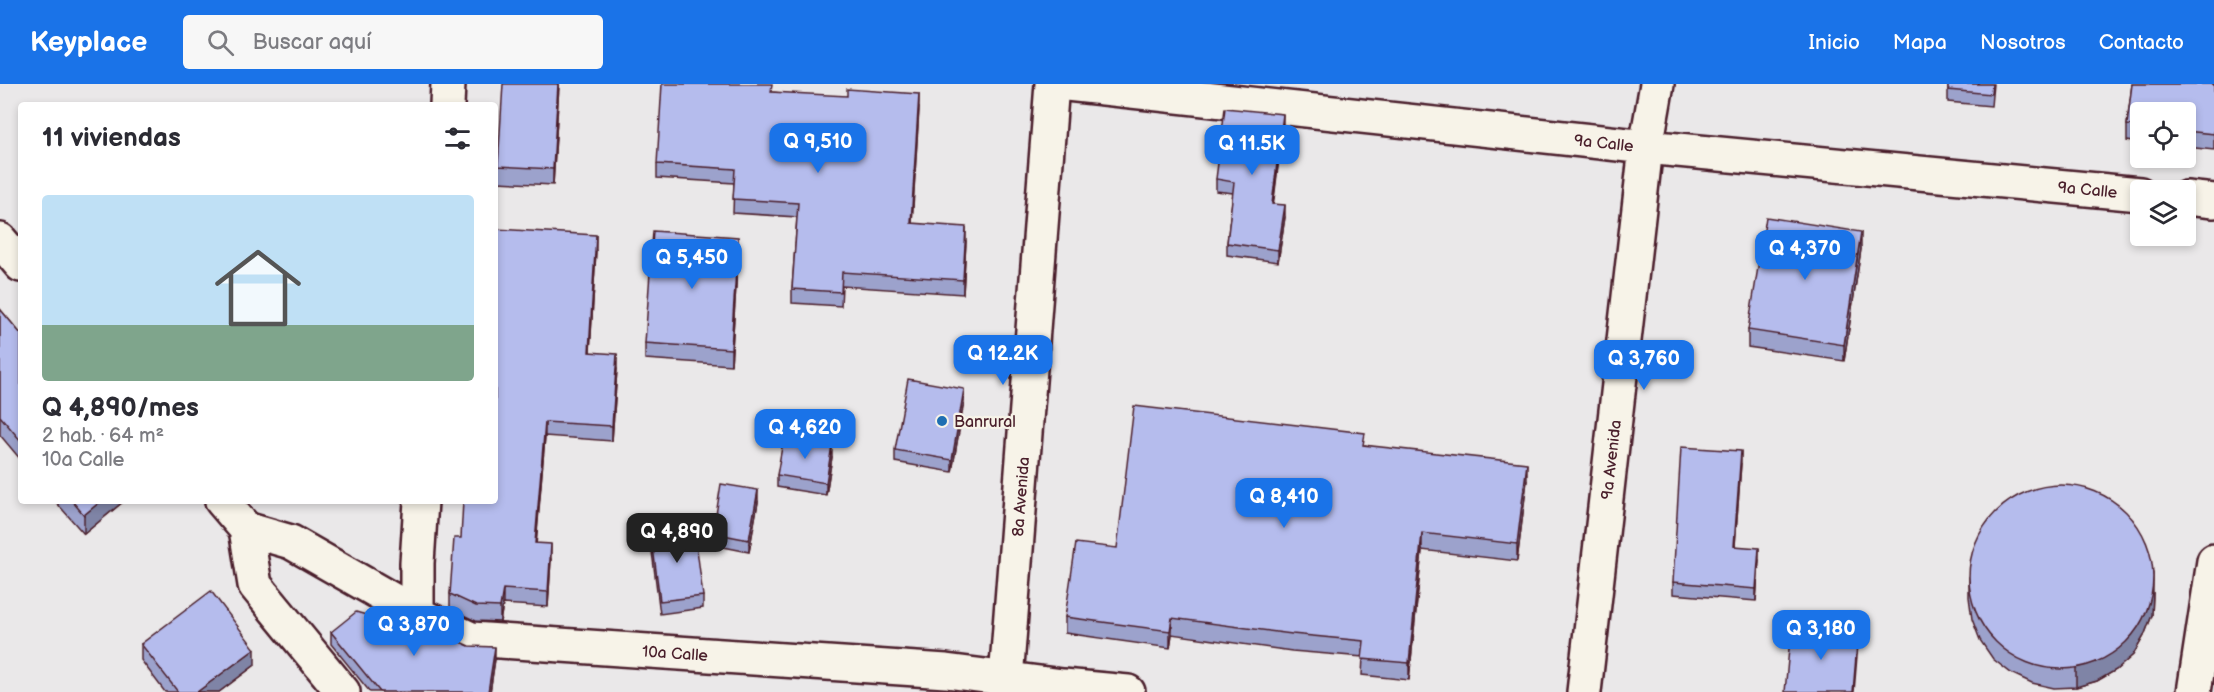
<!DOCTYPE html>
<html lang="es">
<meta charset="utf-8">
<style>
:root{--surface:#fff;--page:#f7f7f7;--text:#2b2b33;--muted:#7c7c81;--accent:#1a73e8}
body{margin:0;font-family:"Balsamiq Sans",sans-serif;background:var(--page);color:var(--text);height:100vh;display:flex;flex-direction:column;font-size:22px;white-space:nowrap}
*{box-sizing:border-box;margin:0}
p{font-size:20px;color:var(--muted)}
.icon{flex:none;width:33px;height:33px;fill:none;stroke:currentColor;stroke-width:2;stroke-linecap:round;stroke-linejoin:round}
.map{position:relative;flex:1;overflow:hidden}
.side{position:absolute;left:18px;top:18px;width:480px;height:402px;display:flex;flex-direction:column;background:var(--surface);border-radius:6px;box-shadow:0 3px 9px #0003}
.side>*{flex:none}
.fabs{position:absolute;left:2130px;top:18px;display:grid;gap:12px}
.fabs a{display:grid;place-items:center;width:66px;height:66px;border-radius:6px;background:var(--surface);box-shadow:0 3px 9px #0003;font-size:30px}
.price{position:absolute;translate:-50% -51px;padding:0 14px;border-radius:12px;background:var(--accent);color:#fff;font-size:20px;line-height:39px;filter:drop-shadow(0 2px 3px #0008)}
.price::after{content:'';position:absolute;left:50%;top:36px;width:18px;height:14px;margin-left:-9px;background:inherit;clip-path:polygon(0 0,100% 0,50% 100%)}
.price.active{background:#222;color:#fff}
ul{padding:0;list-style:none}
li{display:grid;align-content:center;gap:12px;height:318px;padding:0 24px}
li span{display:grid;place-items:center;height:186px;border-radius:6px;color:#555}
li>.icon{margin-inline-start:auto}
span .icon{width:108px;height:108px;fill:#fffc;stroke-width:1}
li b{font-size:26px}
h2{display:flex;justify-content:space-between;align-items:center;height:72px;padding:0 24px;font-size:26px}
header{display:flex;align-items:center;gap:36px;box-sizing:border-box;height:84px;padding:0 30px;background:var(--accent);color:#fff}
header strong{font-size:28px}
nav{display:flex;gap:33px;margin-inline-start:auto;font-size:21px}
.search{width:420px;height:54px;background:var(--page);display:flex;align-items:center;gap:15px;box-sizing:border-box;padding:0 21px;border-radius:6px;color:var(--muted);font-size:22px}
.map>svg:first-child{display:block}
.lines{fill:none;stroke-linecap:round;stroke-linejoin:round}
.street-casing{stroke:#4a1f2b;stroke-width:38}
.secondary-casing{stroke:#4a1f2b;stroke-width:38}
.street{stroke:#f7f3e8;stroke-width:33}
.secondary{stroke:#f7f3e8;stroke-width:33}
.wall{fill:#9ca2cc;stroke:#4a1f2b;stroke-width:1.5}
.shaded-wall{fill:#7f84a6;stroke:#4a1f2b;stroke-width:1.5}
.building{fill:#b5bced;stroke:#4a1f2b;stroke-width:1.5}
.poi-dot{fill:#1f6fb2;stroke:#f7f3e8;stroke-width:2}
.labels{text-anchor:middle;stroke-width:4.5;stroke-linejoin:round;paint-order:stroke}
.street-label{font-size:16px;fill:#4a1f2b;stroke:#f7f3e8}
.poi-label{font-size:16px;fill:#4a1f2b;stroke:#f7f3e8;text-anchor:start}
</style>
<header>
<strong>Keyplace</strong>
<div class="search"><svg class="icon" aria-label="search" viewBox="0 0 24 24"><circle cx="10" cy="10" r="6"/><path d="M15 15l6 6"/></svg>Buscar aquí</div>
<nav><a>Inicio</a><a>Mapa</a><a>Nosotros</a><a>Contacto</a></nav>
</header>
<div class="map">
<svg width="2214" height="608" viewBox="0 0 2214 608">
<rect width="100%" height="100%" fill="#eae8e9"/>
<filter id="ink" filterUnits="userSpaceOnUse"><feTurbulence type="fractalNoise" baseFrequency=".0167" numOctaves="2"/><feDisplacementMap in="SourceGraphic" scale="12" xChannelSelector="R" yChannelSelector="G"/><feConvolveMatrix kernelMatrix="1 2 1 2 8 2 1 2 1" color-interpolation-filters="sRGB"/></filter>
<g filter="url(#ink)">
<g class="lines">
<defs>
<g id="street">
<polyline points="447,21 448,0"/>
<polyline points="0,156 21,181"/>
<polyline points="222,417 246,445 255,501 343,608"/>
<path id="s1" d="M 246,445 L 291,458 L 417,530 L 471,555 L 946,587 L 1063,602 L 1128,608"/>
<polyline points="417,530 417,479 421,417"/>
<polyline points="2194,608 2214,477"/>
</g>
<g id="secondary">
<path id="s2" d="M 1067,0 L 1646,63 L 2140,110"/>
<polyline points="2186,114 2214,117"/>
<path id="s3" d="M 1005,608 L 1052,0"/>
<path id="s4" d="M 1584,608 L 1646,63 L 1657,0"/>
</g>
</defs>
<use href="#street" class="street-casing"/>
<use href="#secondary" class="secondary-casing"/>
<use href="#street" class="street"/>
<use href="#secondary" class="secondary"/>
</g>
<g class="wall">
<polygon points="559,0 553,101 498,98 498,82"/>
<polygon points="1948,0 1993,0 1991,22 1948,18"/>
<polygon points="2132,0 2214,0 2214,66 2186,63 2186,28 2140,28 2140,59 2127,57 2127,41"/>
<polygon points="772,8 919,24 912,140 966,157 963,210 842,202 841,222 792,219 792,205 797,133 733,129 734,99 657,94 657,80"/>
<polygon points="1283,42 1273,120 1285,133 1278,178 1227,171 1227,159 1233,109 1216,107 1216,95"/>
<polygon points="1861,165 1844,277 1748,263 1748,246"/>
<polygon points="596,166 590,268 617,285 612,357 545,352 536,459 551,475 548,523 503,520 500,538 476,537 450,525 450,510 461,454"/>
<polygon points="738,169 731,281 645,275 645,259"/>
<polygon points="0,225 21,250 21,376 0,351"/>
<polygon points="964,317 952,388 895,378 895,366"/>
<polygon points="1365,361 1527,396 1517,477 1422,466 1409,596 1362,591 1363,573 1292,567 1172,550 1170,564 1065,549 1065,533 1117,464"/>
<polygon points="832,373 826,411 777,403 777,391"/>
<polygon points="1741,379 1735,462 1759,476 1756,517 1673,510 1673,498"/>
<polygon points="55,417 124,417 84,450"/>
<polygon points="758,418 749,468 713,461 713,449"/>
<polygon points="651,448 703,512 703,524 660,530 651,460"/>
<polygon points="1969,493 2153,509 2152,531 2144,552 2133,571 2116,586 2097,597 2076,603 2054,604 2032,599 2011,589 1993,575 1980,556 1972,535 1969,513"/>
<polygon points="331,548 495,575 490,608 370,608 331,560"/>
<polygon points="141,560 255,581 219,608 165,608 141,576"/>
</g>
<g class="shaded-wall">
<polygon points="558,0 559,0 553,101 553,85"/>
<polygon points="919,10 919,24 911,153 911,139"/>
<polygon points="1283,30 1283,42 1272,132 1272,120"/>
<polygon points="1285,121 1285,133 1278,178 1278,166"/>
<polygon points="966,143 966,157 963,210 963,196"/>
<polygon points="1861,148 1861,165 1844,277 1844,261"/>
<polygon points="596,151 596,166 589,283 589,268"/>
<polygon points="738,153 738,169 731,281 731,265"/>
<polygon points="617,270 617,285 612,357 612,342"/>
<polygon points="964,305 964,317 952,388 952,376"/>
<polygon points="545,338 545,352 535,474 535,459"/>
<polygon points="832,361 832,373 826,411 826,399"/>
<polygon points="1741,367 1741,379 1734,474 1734,462"/>
<polygon points="1527,379 1527,396 1517,477 1517,460"/>
<polygon points="758,406 758,418 749,468 749,456"/>
<polygon points="101,417 124,417 84,450 84,431"/>
<polygon points="1422,449 1422,466 1409,596 1409,579"/>
<polygon points="551,460 551,475 548,523 548,508"/>
<polygon points="1759,464 1759,476 1756,517 1756,505"/>
<polygon points="2153,490 2153,509 2152,531 2144,552 2133,571 2116,586 2097,597 2076,603 2076,584"/>
<polygon points="503,505 503,520 500,538 500,523"/>
<polygon points="1172,534 1172,550 1170,564 1170,547"/>
<polygon points="1858,548 1858,560 1854,608 1853,608"/>
<polygon points="495,563 495,575 490,608 488,608"/>
<polygon points="255,565 255,581 219,608 197,608"/>
</g>
<g class="building">
<polygon points="503,0 558,0 553,85 498,82"/>
<polygon points="662,0 772,0 771,8 847,12 847,5 919,10 911,139 966,143 963,196 842,188 841,208 792,205 798,119 733,115 735,85 657,80"/>
<polygon points="1948,0 1992,0 1991,10 1948,6"/>
<polygon points="2132,0 2214,0 2214,50 2186,47 2186,28 2140,28 2140,42 2127,41"/>
<polygon points="1225,24 1283,30 1272,120 1285,121 1278,166 1227,159 1234,98 1216,95"/>
<polygon points="1766,133 1861,148 1844,261 1748,246"/>
<polygon points="495,145 596,151 589,268 617,270 612,342 545,338 535,459 551,460 548,508 503,505 500,523 476,522 450,510 454,454 461,454 463,417 495,417"/>
<polygon points="653,147 738,153 731,265 645,259"/>
<polygon points="0,225 21,250 21,357 0,332"/>
<polygon points="908,295 964,305 952,376 895,366"/>
<polygon points="1134,322 1365,349 1363,361 1527,379 1517,460 1422,449 1409,579 1362,575 1364,557 1292,550 1172,534 1170,547 1065,533 1076,459 1117,464"/>
<polygon points="784,352 832,361 826,399 777,391"/>
<polygon points="1681,363 1741,367 1734,462 1759,464 1756,505 1673,498"/>
<polygon points="721,400 758,406 749,456 713,449"/>
<circle cx="2061" cy="493" r="92"/>
<polygon points="72,417 101,417 84,431"/>
<polygon points="694,442 703,512 660,517 651,448"/>
<polygon points="211,507 255,565 197,608 178,608 141,560"/>
<polygon points="356,528 397,540 431,545 469,562 495,563 488,608 380,608 331,548"/>
<polygon points="1791,543 1858,548 1853,608 1785,608"/>
</g>
</g>
<circle class="poi-dot" cx="942" cy="337" r="6"/>
<g class="labels">
<g class="street-label">
<text dy="6" stroke="none"><textPath href="#s2" startOffset="540">9a Calle</textPath></text>
<text dy="6" stroke="none"><textPath href="#s2" startOffset="1026">9a Calle</textPath></text>
<text dy="6" stroke="none"><textPath href="#s4" startOffset="234">9a Avenida</textPath></text>
<text dy="6" stroke="none"><textPath href="#s3" startOffset="196">8a Avenida</textPath></text>
<text dy="6" stroke="none"><textPath href="#s1" startOffset="456">10a Calle</textPath></text>
</g>
<g class="poi-label">
<text x="954" y="343">Banrural</text>
</g>
</g>
</svg>
<div class="fabs">
<a><svg class="icon" aria-label="locate" viewBox="0 0 24 24"><circle cx="12" cy="12" r="6"/><path d="M12 2v4M12 18v4M2 12h4M18 12h4"/></svg></a>
<a><svg class="icon" aria-label="layers" viewBox="0 0 24 24"><path d="M12 4l9 5-9 5-9-5zM3 14l9 5 9-5"/></svg></a>
</div>
<b class="price" style="left:818px;top:90px">Q 9,510</b>
<b class="price" style="left:1252px;top:92px">Q 11.5K</b>
<b class="price" style="left:1805px;top:197px">Q 4,370</b>
<b class="price" style="left:692px;top:206px">Q 5,450</b>
<b class="price" style="left:1003px;top:302px">Q 12.2K</b>
<b class="price" style="left:1644px;top:307px">Q 3,760</b>
<b class="price" style="left:805px;top:376px">Q 4,620</b>
<b class="price" style="left:1284px;top:445px">Q 8,410</b>
<b class="price active" style="left:677px;top:480px">Q 4,890</b>
<b class="price" style="left:414px;top:573px">Q 3,870</b>
<b class="price" style="left:1821px;top:577px">Q 3,180</b>
<section class="side">
<h2>11 viviendas<svg class="icon" aria-label="filters" viewBox="0 0 24 24"><path d="M4 7h16M4 17h16"/><circle cx="9" cy="7" r="2"/><circle cx="15" cy="17" r="2"/></svg></h2>
<ul>
<li><span style="background:linear-gradient(#bfe0f5 70%,#7fa58c 0)"><svg class="icon" aria-label="home" viewBox="0 0 24 24"><path d="M3 11l9-7 9 7M6 9v11h12V9"/></svg></span><div><b>Q 4,890/mes</b><p>2 hab. · 64 m²</p><p>10a Calle</p></div></li>
</ul>
</section>
</div>
